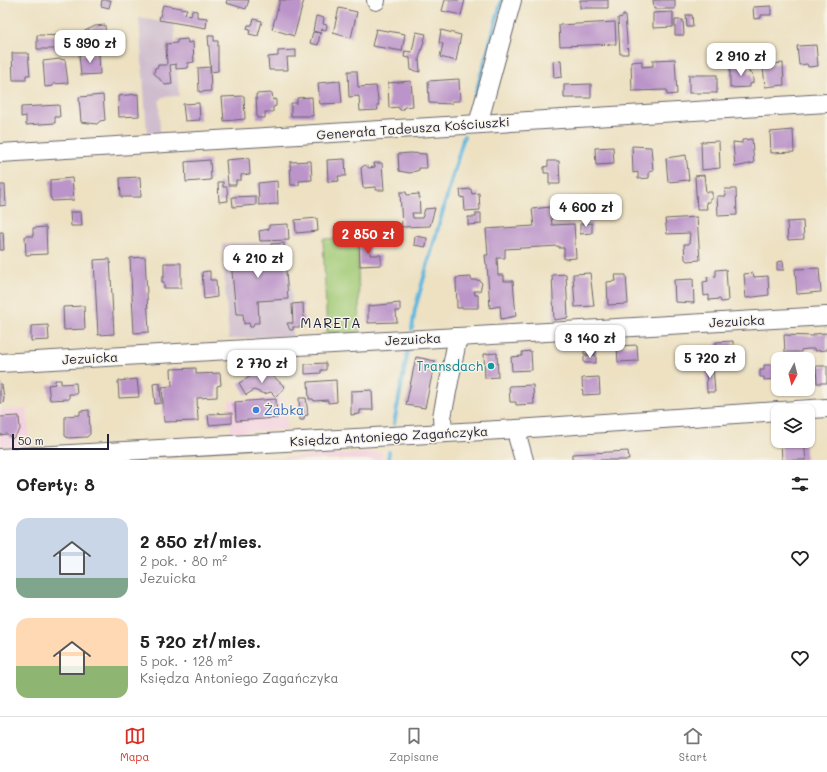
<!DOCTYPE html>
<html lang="pl">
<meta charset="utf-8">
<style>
:root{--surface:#fff;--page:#f2f2f2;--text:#222;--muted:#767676;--line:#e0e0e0;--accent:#d93025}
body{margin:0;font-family:Mali,sans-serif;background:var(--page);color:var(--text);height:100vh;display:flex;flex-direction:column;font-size:15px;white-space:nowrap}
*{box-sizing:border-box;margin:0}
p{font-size:13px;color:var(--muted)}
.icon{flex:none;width:22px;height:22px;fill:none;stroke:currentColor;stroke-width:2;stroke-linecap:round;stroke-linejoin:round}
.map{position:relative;height:460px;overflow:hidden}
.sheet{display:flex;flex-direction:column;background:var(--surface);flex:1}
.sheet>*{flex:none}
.needle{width:26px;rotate:187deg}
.fabs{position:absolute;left:771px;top:352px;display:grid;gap:8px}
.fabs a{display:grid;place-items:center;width:44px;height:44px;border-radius:8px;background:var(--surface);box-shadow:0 1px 3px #0004;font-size:20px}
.scale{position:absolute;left:12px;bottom:10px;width:97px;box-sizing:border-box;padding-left:4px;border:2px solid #22223b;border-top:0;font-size:11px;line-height:14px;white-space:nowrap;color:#22223b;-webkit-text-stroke:3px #f7f3e8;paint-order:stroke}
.price{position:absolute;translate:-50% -34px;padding:0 9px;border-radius:8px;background:#fff;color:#222;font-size:13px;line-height:26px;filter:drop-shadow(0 1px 2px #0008)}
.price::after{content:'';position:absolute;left:50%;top:24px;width:12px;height:9px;margin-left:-6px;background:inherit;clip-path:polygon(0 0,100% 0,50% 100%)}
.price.on{background:var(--accent);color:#fff}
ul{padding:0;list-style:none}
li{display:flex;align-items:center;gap:12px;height:100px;padding:0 16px}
li span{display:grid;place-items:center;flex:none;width:112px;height:80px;border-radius:12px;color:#555}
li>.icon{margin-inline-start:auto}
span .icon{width:48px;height:48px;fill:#fffc;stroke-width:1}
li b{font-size:17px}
h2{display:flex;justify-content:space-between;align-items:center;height:48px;padding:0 16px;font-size:17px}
.tabs{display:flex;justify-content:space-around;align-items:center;height:56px;border-top:1px solid var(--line);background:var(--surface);font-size:11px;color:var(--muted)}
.tabs a{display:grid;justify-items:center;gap:2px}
.tabs .on{color:var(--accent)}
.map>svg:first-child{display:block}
.built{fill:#f3cfde}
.industrial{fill:#cfbdce}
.green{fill:#a1ca76;stroke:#627658}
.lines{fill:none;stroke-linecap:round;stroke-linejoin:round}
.stream{stroke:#62b7de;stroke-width:4}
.building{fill:#bb94c9}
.minor-casing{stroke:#69656a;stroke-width:20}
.minor{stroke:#fff;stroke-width:18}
.culture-dot{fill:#0f9aa8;stroke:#f7f3e8;stroke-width:1.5}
.shop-dot{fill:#3f7fe0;stroke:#f7f3e8;stroke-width:1.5}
.labels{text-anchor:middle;stroke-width:3;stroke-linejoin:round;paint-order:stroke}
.street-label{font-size:13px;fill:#22223b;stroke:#f7f3e8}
.culture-label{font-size:13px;fill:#0d838f;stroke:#f7f3e8;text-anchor:end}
.shop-label{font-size:13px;fill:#366cbe;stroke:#f7f3e8;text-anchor:start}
.neighbourhood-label{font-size:14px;letter-spacing:1px;fill:#22223b;stroke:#f7f3e8}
</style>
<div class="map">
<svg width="827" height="460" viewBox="0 0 827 460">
<rect width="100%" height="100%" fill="#f7f3e8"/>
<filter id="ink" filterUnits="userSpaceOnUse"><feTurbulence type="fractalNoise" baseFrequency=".025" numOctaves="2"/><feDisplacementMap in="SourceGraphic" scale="8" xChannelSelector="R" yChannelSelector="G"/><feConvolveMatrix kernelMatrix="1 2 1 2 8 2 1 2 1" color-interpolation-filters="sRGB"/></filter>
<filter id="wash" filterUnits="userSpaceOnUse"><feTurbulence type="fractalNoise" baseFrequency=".012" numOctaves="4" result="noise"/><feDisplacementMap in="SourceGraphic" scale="16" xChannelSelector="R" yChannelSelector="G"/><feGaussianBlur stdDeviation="0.9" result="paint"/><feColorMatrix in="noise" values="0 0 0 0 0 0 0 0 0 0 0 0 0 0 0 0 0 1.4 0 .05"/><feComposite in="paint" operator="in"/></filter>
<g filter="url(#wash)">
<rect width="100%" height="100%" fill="#ede1c2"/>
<g class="built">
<polygon points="279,397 285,402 287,429 231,433 229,401"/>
<polygon points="27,409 30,446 0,448 0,410"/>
<polygon points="383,452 382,460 255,459"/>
</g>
<g class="industrial">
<polygon points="139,18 174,24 179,96 162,97 159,102 160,132 147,133"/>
<polygon points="289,241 293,336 229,339 222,244"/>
</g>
<polygon class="green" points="357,237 360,332 327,334 323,239"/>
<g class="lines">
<g class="stream">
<polyline points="470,114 502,0"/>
<polyline points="412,329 415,309 464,136"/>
<polyline points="394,424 408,350"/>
<polyline points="388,460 389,452"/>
</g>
</g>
<g id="blocks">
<g class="building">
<polygon points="102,0 111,0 109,8 101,6"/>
<polygon points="227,0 249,0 246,9 226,3"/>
<polygon points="280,0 304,0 294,36 272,29"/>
<polygon points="445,0 465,0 461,15 442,11"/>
<rect x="580" y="0" width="28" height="8"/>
<polygon points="653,0 675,0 675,9 654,9"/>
<polygon points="163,5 187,9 185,14 191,16 192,10 197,11 197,17 207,18 206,28 159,20"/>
<polygon points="771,6 771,15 761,15 761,18 754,19 753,7"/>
<polygon points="339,8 357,12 351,38 333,33"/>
<polygon points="673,12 673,27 653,28 653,13"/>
<polygon points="623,15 625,15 628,54 620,54 618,18 623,17"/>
<polygon points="686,15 692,15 693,27 687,27"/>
<polygon points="316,16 324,18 323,24 327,25 326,30 322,29 321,33 313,31"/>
<polygon points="254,19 262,21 258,36 249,34 250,30 247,29 248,25 252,25"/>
<polygon points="675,20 683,20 684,35 675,35"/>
<polygon points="615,22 616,44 560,46 559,25"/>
<polygon points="105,25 106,43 71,45 71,34 79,34 95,26"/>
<polygon points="376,29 405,34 402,51 372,46"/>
<polygon points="441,30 461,35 456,61 440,57 443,44 439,43"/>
<polygon points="313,32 320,33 318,45 310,43"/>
<polygon points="416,32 426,34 419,59 420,72 411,70 410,58 404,57 405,51 412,52"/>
<polygon points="37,35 68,36 67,49 37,49"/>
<polygon points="208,36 214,36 214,41 218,41 218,71 211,72"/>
<polygon points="187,39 188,43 193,42 194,62 188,63 188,68 176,69 176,64 170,65 172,84 165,85 154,73 155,68 158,67 158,65 167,65 166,44 177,43 177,40"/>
<polygon points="816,45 818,66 808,67 807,64 799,65 797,46"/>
<polygon points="296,50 296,57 287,57 288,70 269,70 268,57 278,56 278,51"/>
<polygon points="12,53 28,53 30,75 26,75 26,80 13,80"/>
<polygon points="99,54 100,74 81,75 79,55"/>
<polygon points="60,59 65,60 68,83 53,84 53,86 45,87 43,61"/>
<polygon points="675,59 677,94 667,95 667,90 632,91 631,62 642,61 642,67 653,66 653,60"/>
<polygon points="561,60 562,77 554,78 553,61"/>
<polygon points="783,63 784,85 765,87 763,65"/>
<polygon points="749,66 749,73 752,73 753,79 753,83 750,84 750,87 730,88 730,67"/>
<polygon points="210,67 211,91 199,92 198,68"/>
<polygon points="348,71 357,71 358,87 376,86 379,105 377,105 378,110 360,111 359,96 349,97"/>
<rect x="689" y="75" width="28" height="18"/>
<polygon points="459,79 460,101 452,101 452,104 429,103 428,81"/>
<polygon points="340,81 342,103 320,104 318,83"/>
<polygon points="411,81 413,106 404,107 403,110 400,110 398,107 389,108 388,83"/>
<polygon points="591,84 591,98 564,98 564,85"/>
<polygon points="272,93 273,100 276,99 276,106 273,107 273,112 265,112 265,118 257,118 256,94"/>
<polygon points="138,94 139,116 119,117 118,96"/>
<polygon points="103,95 105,120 100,121 97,124 81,122 79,97"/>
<polygon points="244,96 245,119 224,121 222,97"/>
<polygon points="312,97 313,116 291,116 291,103 297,103 297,98"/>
<polygon points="199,103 200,120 185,121 183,104"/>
<polygon points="59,105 60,117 55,117 55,123 26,125 26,116 21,117 21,107"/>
<polygon points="793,130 794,152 771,153 770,132"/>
<polygon points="752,139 754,163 735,167 733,142 742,143 742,140"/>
<polygon points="719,141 720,168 702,170 701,142"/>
<polygon points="632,146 651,147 653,171 649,172 649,178 638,179 638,172 633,173"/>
<polygon points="613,147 614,164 596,165 595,148"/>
<polygon points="410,153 426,154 427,168 419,168 419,170 410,173 399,171 398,154"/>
<polygon points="686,155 689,180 668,182 666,158"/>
<polygon points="249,158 250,174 241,175 241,180 236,180 236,185 228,185 226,160"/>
<polygon points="345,159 346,176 338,176 339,181 328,182 327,160"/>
<polygon points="210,160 211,180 186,182 185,162"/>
<polygon points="311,161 312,180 299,181 299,185 291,185 290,162"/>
<polygon points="548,161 559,161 560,184 549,184 549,173 544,173 544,167 548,166"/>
<polygon points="374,163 382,163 384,190 376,190 376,187 363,188 361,168 365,165 369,168 375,167"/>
<polygon points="704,175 706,192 712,192 712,199 710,199 710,202 706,202 707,209 697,209 695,176"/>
<polygon points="140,177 141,197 121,197 120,178"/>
<polygon points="72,178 74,200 52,201 50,196 50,180"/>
<polygon points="277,181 278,204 259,205 258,183"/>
<polygon points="218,182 223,182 223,187 227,187 228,201 219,202"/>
<polygon points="0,185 5,185 6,205 0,206"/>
<polygon points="471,189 472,194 479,193 480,210 465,211 464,197 461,198 460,190"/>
<polygon points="725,189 736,189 737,215 718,216 717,196 726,196"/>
<polygon points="400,192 406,192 407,195 419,194 420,213 412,213 413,218 422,218 425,209 435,208 430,226 402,227"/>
<polygon points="256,196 256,205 233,207 232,197"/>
<polygon points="550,207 552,225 574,224 576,258 564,259 564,248 559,248 559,246 505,249 505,258 497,258 498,275 504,275 504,281 513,281 516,316 501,319 500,306 490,308 487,264 486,264 485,255 488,255 486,229 534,226 532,209"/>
<polygon points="70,212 81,212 82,226 71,226"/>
<polygon points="476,213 481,213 481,224 468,225 468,217 476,217"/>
<polygon points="697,217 700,260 687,261 685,259 684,244 689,244 690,233 667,234 665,219"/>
<polygon points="317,218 318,231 296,233 295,220"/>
<polygon points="803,221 804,239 788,240 787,222"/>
<polygon points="592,223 592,233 580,234 580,224"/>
<polygon points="288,224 289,240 260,241 259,231 269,229 269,225"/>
<polygon points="46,227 47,254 26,255 25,236 33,236 33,228"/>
<polygon points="0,232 3,232 4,250 0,250"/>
<polygon points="415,236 427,238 426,247 414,245"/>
<polygon points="359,241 370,241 370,255 381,255 381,265 360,266"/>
<polygon points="284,243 288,299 258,301 259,323 254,323 253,327 250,327 249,323 244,324 243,314 236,314 230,251 271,249 271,244"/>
<polygon points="145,257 149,332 134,333 130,258"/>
<polygon points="110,259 114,334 98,335 94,260"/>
<polygon points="783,261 784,270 777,270 777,262"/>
<polygon points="164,263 181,263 181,288 164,288 164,282 162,282 162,277 164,277"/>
<polygon points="819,268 821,292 797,294 795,269"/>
<polygon points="726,269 728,301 721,302 720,299 709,300 709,295 704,296 703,282 708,281 707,277 716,276 716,270"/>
<polygon points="210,271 210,280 216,280 217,297 204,299 202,272"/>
<polygon points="590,273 594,306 575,307 573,274"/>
<polygon points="753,273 754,277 768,276 769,295 746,298 744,274"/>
<polygon points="566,274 568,318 554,320 552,275"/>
<polygon points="615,275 626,275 628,304 608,305 607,282 616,281"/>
<polygon points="471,277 471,280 479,280 482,283 480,291 474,291 475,295 478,295 478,308 457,308 456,278"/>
<polygon points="693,279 694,303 675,302 674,280"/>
<polygon points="303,303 304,327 293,327 293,330 290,330 287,323 293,323 292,304"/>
<polygon points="400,303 400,311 396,311 397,322 368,323 368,306"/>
<polygon points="84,306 85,329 64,330 63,307"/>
<polygon points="48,325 49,340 31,341 31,326"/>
<polygon points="827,333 827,350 815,351 815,349 808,349 801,350 801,352 785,352 784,335 814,336 814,334"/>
<polygon points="733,341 734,362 722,363 722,359 716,359 716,342"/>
<polygon points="637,345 638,361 618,362 617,346"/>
<polygon points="596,346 596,354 584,354 584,347"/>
<polygon points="531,351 532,370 512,371 511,357 522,356 522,352"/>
<polygon points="497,353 498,377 485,378 484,354"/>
<polygon points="596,355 596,363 584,363 584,356"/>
<polygon points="416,357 435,361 425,408 406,405"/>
<polygon points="326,363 326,370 321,370 321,373 305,374 305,364"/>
<polygon points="764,365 775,365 776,379 764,380 764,377 760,377 760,370 764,370"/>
<polygon points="706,366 713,366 715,392 707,392"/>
<polygon points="816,366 827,366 827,383 817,383"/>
<polygon points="196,368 196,374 220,373 221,385 217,386 217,397 197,398 198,421 164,422 162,387 172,386 171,369"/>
<polygon points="263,369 271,373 271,376 273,376 285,387 276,397 271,392 264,394 254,390 246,395 239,383"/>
<polygon points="599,377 600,394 583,395 582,378"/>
<polygon points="137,379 139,397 119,398 118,381"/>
<polygon points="55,380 61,380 61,384 76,383 77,394 69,394 69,399 50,400 48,385 55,384"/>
<polygon points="336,380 337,402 328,403 328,400 314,401 313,399 309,399 308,382"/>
<polygon points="160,383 161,403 155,404 153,384"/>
<polygon points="0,384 2,384 4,399 3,403 0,403"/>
<polygon points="533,385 534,404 516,405 516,402 510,402 509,386"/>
<polygon points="372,390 373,410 360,410 360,414 351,415 351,391"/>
<polygon points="299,398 306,398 308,415 304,416 304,420 300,420"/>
<polygon points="276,399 277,418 236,421 235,402"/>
<polygon points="89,410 90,434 87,437 68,438 65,436 65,416 80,415 80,411"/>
<polygon points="232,413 232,423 209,425 208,414"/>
<polygon points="19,416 20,430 12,439 7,434 0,435 0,417"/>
<polygon points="781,441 804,441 806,460 782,460"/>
<polygon points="628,451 629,460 572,460 572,454"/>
</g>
</g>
</g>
<g filter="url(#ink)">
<use href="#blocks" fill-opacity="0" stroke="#69656a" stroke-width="1"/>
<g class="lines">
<defs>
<g id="minor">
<polyline points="376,1 376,0"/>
<polyline points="478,124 512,0"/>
<polyline points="0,153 827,103"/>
<polyline points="0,363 827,316"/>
<polyline points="781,411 827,408"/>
<polyline points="517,429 518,439 524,460"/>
<polyline points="443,432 442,417 456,346 455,337"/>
<polyline points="0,458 517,429 778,411"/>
</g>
</defs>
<use href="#minor" class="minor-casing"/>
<use href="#minor" class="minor"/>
</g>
</g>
<circle class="culture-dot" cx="491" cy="366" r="4"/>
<circle class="shop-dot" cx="256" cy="410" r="4"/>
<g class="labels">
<g class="street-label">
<text transform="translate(413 128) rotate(-4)" y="5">Generała Tadeusza Kościuszki</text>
<text transform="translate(737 321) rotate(-3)" y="5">Jezuicka</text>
<text transform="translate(413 339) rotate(-3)" y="5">Jezuicka</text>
<text transform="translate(90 358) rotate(-3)" y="5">Jezuicka</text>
<text transform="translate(389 436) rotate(-3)" y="5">Księdza Antoniego Zagańczyka</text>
</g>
<g class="culture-label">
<text x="483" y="371">Transdach</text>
</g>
<g class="shop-label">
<text x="264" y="415">Żabka</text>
</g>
<g class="neighbourhood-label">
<text x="331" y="328">MARETA</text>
</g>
</g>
</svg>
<div class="fabs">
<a><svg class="needle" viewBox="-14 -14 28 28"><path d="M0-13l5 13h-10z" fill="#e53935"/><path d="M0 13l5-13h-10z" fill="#767676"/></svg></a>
<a><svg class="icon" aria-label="layers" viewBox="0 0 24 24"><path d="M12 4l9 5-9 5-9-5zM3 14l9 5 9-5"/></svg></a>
</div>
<div class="scale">50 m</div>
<b class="price" style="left:90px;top:64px">5 390 zł</b>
<b class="price" style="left:741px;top:77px">2 910 zł</b>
<b class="price" style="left:586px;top:228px">4 600 zł</b>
<b class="price on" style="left:368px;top:255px">2 850 zł</b>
<b class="price" style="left:258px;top:279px">4 210 zł</b>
<b class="price" style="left:590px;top:359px">3 140 zł</b>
<b class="price" style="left:710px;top:379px">5 720 zł</b>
<b class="price" style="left:262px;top:384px">2 770 zł</b>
</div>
<section class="sheet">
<h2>Oferty: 8<svg class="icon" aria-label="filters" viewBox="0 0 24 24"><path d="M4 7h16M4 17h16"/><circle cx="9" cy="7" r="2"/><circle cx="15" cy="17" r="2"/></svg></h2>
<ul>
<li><span style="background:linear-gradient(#c9d6e8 75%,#7fa58c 0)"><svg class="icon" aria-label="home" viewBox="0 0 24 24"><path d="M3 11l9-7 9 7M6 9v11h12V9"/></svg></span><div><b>2 850 zł/mies.</b><p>2 pok. · 80 m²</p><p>Jezuicka</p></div><svg class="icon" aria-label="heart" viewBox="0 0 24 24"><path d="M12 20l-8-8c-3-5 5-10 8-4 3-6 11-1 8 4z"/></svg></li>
<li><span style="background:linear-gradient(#ffd9b3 60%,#8fb573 0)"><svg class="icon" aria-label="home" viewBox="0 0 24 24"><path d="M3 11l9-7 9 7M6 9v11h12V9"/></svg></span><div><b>5 720 zł/mies.</b><p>5 pok. · 128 m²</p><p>Księdza Antoniego Zagańczyka</p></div><svg class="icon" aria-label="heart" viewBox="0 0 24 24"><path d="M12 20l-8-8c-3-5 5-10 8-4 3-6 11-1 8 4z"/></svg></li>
</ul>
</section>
<nav class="tabs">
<a class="on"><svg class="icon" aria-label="map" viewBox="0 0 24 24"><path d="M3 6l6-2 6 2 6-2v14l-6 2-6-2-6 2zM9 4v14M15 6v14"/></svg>Mapa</a>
<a><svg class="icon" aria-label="saved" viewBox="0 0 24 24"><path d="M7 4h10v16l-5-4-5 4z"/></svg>Zapisane</a>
<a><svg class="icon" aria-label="home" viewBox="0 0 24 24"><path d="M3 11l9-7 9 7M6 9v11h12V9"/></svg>Start</a>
</nav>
